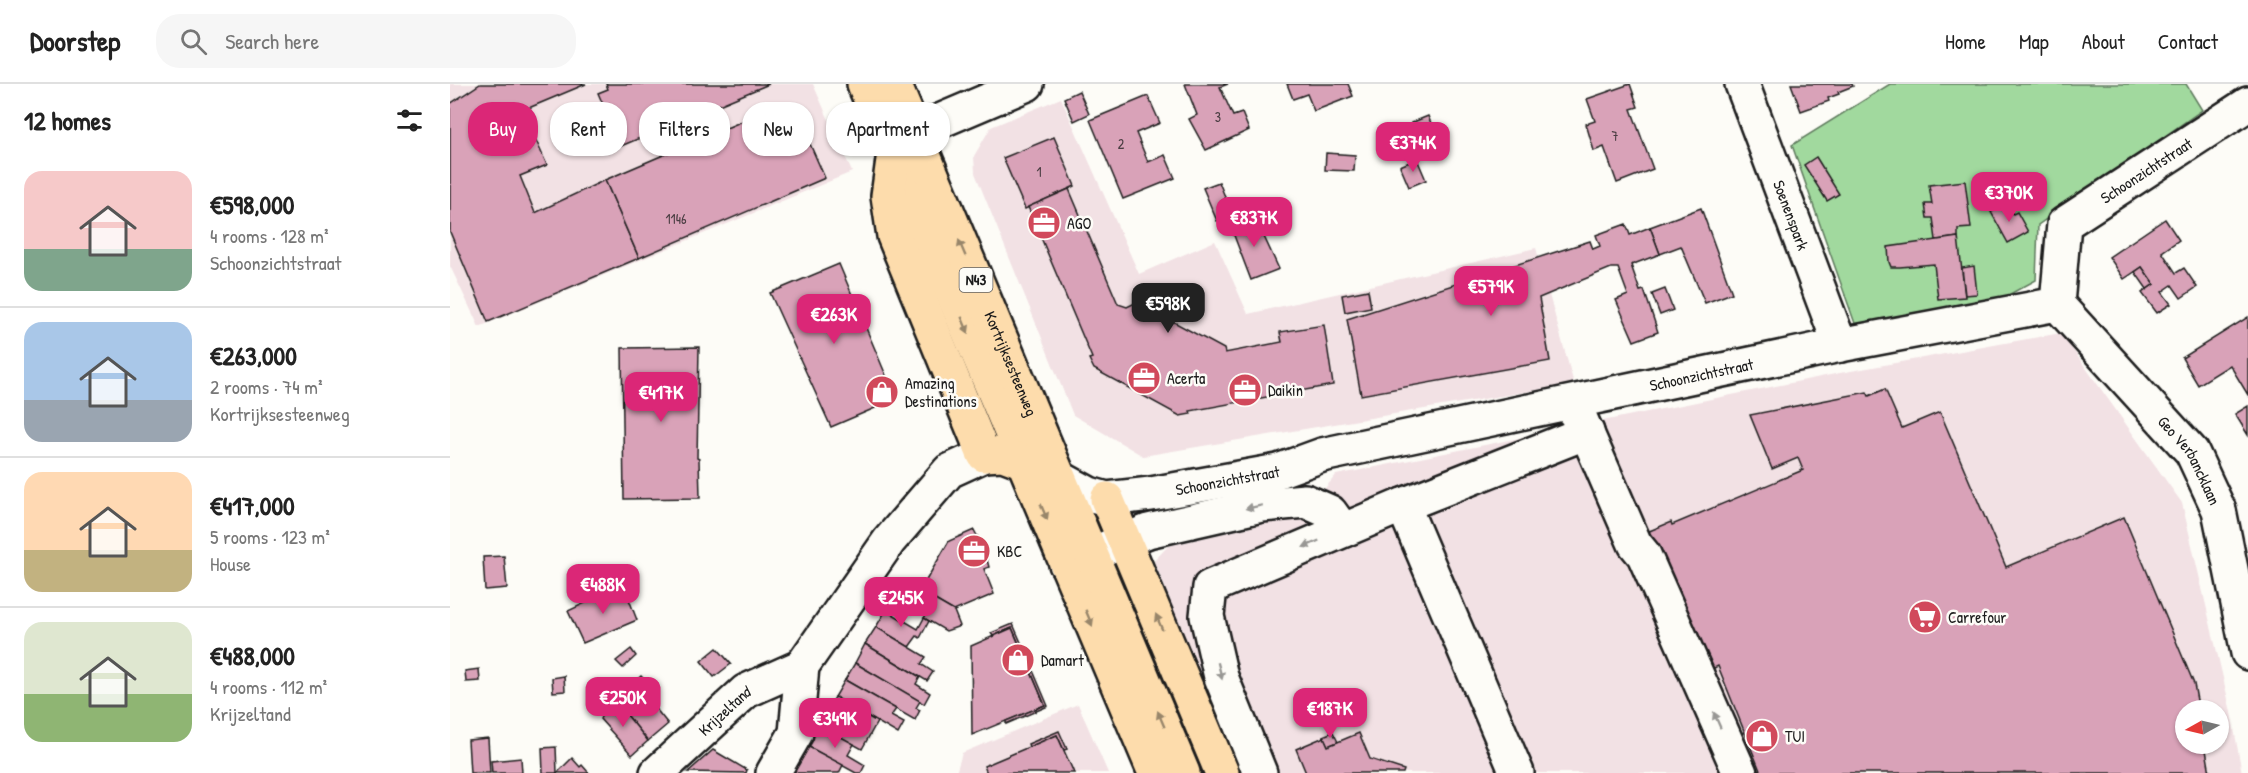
<!DOCTYPE html>
<meta charset="utf-8">
<style>
:root{--surface:#fff;--page:#f6f6f6;--text:#222;--muted:#767676;--line:#e0e0e0;--accent:#db2777}
body{margin:0;font-family:"Patrick Hand",sans-serif;background:var(--page);color:var(--text);height:100vh;display:flex;flex-direction:column;font-size:22px;white-space:nowrap}
*{box-sizing:border-box;margin:0}
p{font-size:20px;color:var(--muted)}
.icon{flex:none;width:33px;height:33px;fill:none;stroke:currentColor;stroke-width:2;stroke-linecap:round;stroke-linejoin:round}
.map{position:relative;flex:1;overflow:hidden}
.panel{display:flex;flex-direction:column;background:var(--surface);width:450px}
.panel>*{flex:none}
.top-card{position:absolute;left:18px;top:18px;width:570px;height:54px;display:flex;gap:12px}
.needle{width:39px;rotate:262deg}
.tools{position:absolute;left:1725px;top:616px;display:grid;gap:12px}
.tools a{display:grid;place-items:center;width:54px;height:54px;border-radius:50%;background:var(--surface);box-shadow:0 2px 4px #0004;font-size:30px}
.price{position:absolute;translate:-50% -51px;padding:0 14px;border-radius:12px;background:var(--accent);color:#fff;font-size:20px;line-height:39px;filter:drop-shadow(0 2px 3px #0008)}
.price::after{content:'';position:absolute;left:50%;top:36px;width:18px;height:14px;margin-left:-9px;background:inherit;clip-path:polygon(0 0,100% 0,50% 100%)}
.price.current{background:#222;color:#fff}
ul{padding:0;list-style:none}
li{display:flex;align-items:center;gap:18px;height:150px;padding:0 24px}
li+li{border-top:2px solid var(--line)}
li span{display:grid;place-items:center;flex:none;width:168px;height:120px;border-radius:18px;color:#555}
li>.icon{margin-inline-start:auto}
span .icon{width:72px;height:72px;fill:#fffc;stroke-width:1}
li b{font-size:26px}
h2{display:flex;justify-content:space-between;align-items:center;height:72px;padding:0 24px;font-size:26px}
.tag{padding:0 21px;border-radius:24px;background:var(--surface);box-shadow:0 2px 4px #0004;font-size:21px;line-height:54px}
.tag.current{background:var(--accent);color:#fff}
header{display:flex;align-items:center;gap:36px;box-sizing:border-box;height:84px;padding:0 30px;background:var(--surface);border-bottom:2px solid var(--line)}
header strong{font-size:28px}
nav{display:flex;gap:33px;margin-inline-start:auto;font-size:21px}
.search{width:420px;height:54px;background:var(--page);display:flex;align-items:center;gap:15px;box-sizing:border-box;padding:0 21px;border-radius:24px;color:var(--muted);font-size:22px}
main{display:flex;flex:1;min-height:0}
.map>svg:first-child{display:block}
.built{fill:#f2e1e4;fill-rule:evenodd}
.green{fill:#a1d99e;stroke:#5e7a5d;stroke-width:1.5}
.building{fill:#d9a2b8;stroke:#1c1c1c;stroke-width:1.5}
.lines{fill:none;stroke-linecap:round;stroke-linejoin:round}
.minor-casing{stroke:#1c1c1c;stroke-width:38}
.major-casing{stroke:#1c1c1c;stroke-width:38}
.minor{stroke:#fdfcf7;stroke-width:33}
.major{stroke:#fddcac;stroke-width:33}
.oneway{fill:#98866b}
.oneway2{fill:#989794}
.labels{text-anchor:middle;stroke-width:5;stroke-linejoin:round;paint-order:stroke}
.number-label{font-size:14px;fill:#4b3e43}
.shield{fill:#fdfcf7;stroke:#605f5e;stroke-width:1.5}
.shield-label{font-size:15px;font-weight:bold;fill:#1c1c1c}
.street-label{font-size:16px;fill:#1c1c1c;stroke:#fdfcf7}
.poi-label{font-size:16px;fill:#1c1c1c;stroke:#fdfcf7;text-anchor:start}
</style>
<header>
<strong>Doorstep</strong>
<div class="search"><svg class="icon" aria-label="search" viewBox="0 0 24 24"><circle cx="10" cy="10" r="6"/><path d="M15 15l6 6"/></svg>Search here</div>
<nav><a>Home</a><a>Map</a><a>About</a><a>Contact</a></nav>
</header>
<main>
<section class="panel">
<h2>12 homes<svg class="icon" aria-label="filters" viewBox="0 0 24 24"><path d="M4 7h16M4 17h16"/><circle cx="9" cy="7" r="2"/><circle cx="15" cy="17" r="2"/></svg></h2>
<ul>
<li><span style="background:linear-gradient(#f6c9c9 65%,#7fa58c 0)"><svg class="icon" aria-label="home" viewBox="0 0 24 24"><path d="M3 11l9-7 9 7M6 9v11h12V9"/></svg></span><div><b>€598,000</b><p>4 rooms · 128 m²</p><p>Schoonzichtstraat</p></div></li>
<li><span style="background:linear-gradient(#a9c7e8 65%,#9aa5b1 0)"><svg class="icon" aria-label="home" viewBox="0 0 24 24"><path d="M3 11l9-7 9 7M6 9v11h12V9"/></svg></span><div><b>€263,000</b><p>2 rooms · 74 m²</p><p>Kortrijksesteenweg</p></div></li>
<li><span style="background:linear-gradient(#ffd9b3 65%,#c2b280 0)"><svg class="icon" aria-label="home" viewBox="0 0 24 24"><path d="M3 11l9-7 9 7M6 9v11h12V9"/></svg></span><div><b>€417,000</b><p>5 rooms · 123 m²</p><p>House</p></div></li>
<li><span style="background:linear-gradient(#dfe7d0 60%,#8fb573 0)"><svg class="icon" aria-label="home" viewBox="0 0 24 24"><path d="M3 11l9-7 9 7M6 9v11h12V9"/></svg></span><div><b>€488,000</b><p>4 rooms · 112 m²</p><p>Krijzeltand</p></div></li>
</ul>
</section>
<div class="map">
<svg width="1798" height="689" viewBox="0 0 1798 689">
<rect width="100%" height="100%" fill="#fdfcf7"/>
<filter id="ink" filterUnits="userSpaceOnUse"><feTurbulence type="fractalNoise" baseFrequency=".0167" numOctaves="2"/><feDisplacementMap in="SourceGraphic" scale="12" xChannelSelector="R" yChannelSelector="G"/><feConvolveMatrix kernelMatrix="1 2 1 2 8 2 1 2 1" color-interpolation-filters="sRGB"/></filter>
<g filter="url(#ink)">
<g class="built">
<polygon points="0,0 363,0 402,88 29,243 0,182"/>
<polygon points="611,14 689,190 765,157 798,230 1086,164 1124,300 693,372 623,331 525,89 524,72 541,43"/>
<path d="M 1611,249 L 1732,419 L 1781,628 L 1792,689 L 790,689 L 704,477 L 718,462 L 853,431 L 886,391 L 1390,289 ZM 1736,627 L 1768,627 L 1768,660 L 1736,660 Z"/>
<polygon points="628,620 658,689 506,689 512,669"/>
</g>
<polygon class="green" points="1440,0 1736,0 1752,26 1588,141 1586,196 1536,223 1408,248 1342,61"/>
<g class="building">
<polygon points="30,0 136,0 62,31 69,48 80,43 97,81 70,92 85,129 155,96 189,174 38,238 0,148 0,20"/>
<polygon points="156,0 319,0 171,62 148,9 158,5"/>
<polygon points="735,0 778,0 770,3 783,32 792,29 799,46 756,66 739,35 747,31"/>
<polygon points="837,0 898,0 903,12 864,27 857,10 843,15"/>
<polygon points="1180,0 1188,23 1181,25 1203,85 1167,99 1154,63 1144,67 1136,40 1145,37 1137,15"/>
<polygon points="1341,0 1402,0 1403,2 1388,8 1389,10 1378,14 1379,17 1351,27"/>
<polygon points="629,7 639,30 624,37 614,14"/>
<polygon points="698,12 710,39 686,49 698,78 715,71 725,94 673,115 640,36"/>
<polygon points="323,24 334,49 352,42 375,94 189,174 155,96"/>
<polygon points="978,32 983,44 966,50 961,39"/>
<polygon points="604,53 625,102 575,125 553,74"/>
<polygon points="876,69 905,71 904,87 875,86"/>
<polygon points="1366,73 1389,110 1377,117 1354,81"/>
<polygon points="967,75 976,96 959,103 950,82"/>
<polygon points="1515,97 1521,144 1508,145 1508,153 1486,156 1483,134 1477,134 1475,120 1482,120 1479,101"/>
<polygon points="769,98 782,130 767,137 753,104"/>
<polygon points="619,105 668,220 677,223 687,218 774,265 775,269 832,258 830,248 874,241 883,301 740,327 741,330 730,332 644,285 639,275 642,274 578,123"/>
<polygon points="1557,119 1563,130 1567,128 1578,148 1558,159 1541,128"/>
<polygon points="1251,124 1282,209 1255,219 1231,162 1210,170 1200,143"/>
<polygon points="804,131 829,185 801,196 780,141"/>
<polygon points="1715,135 1729,156 1712,168 1726,189 1734,184 1747,203 1731,214 1722,201 1712,208 1721,220 1707,229 1692,209 1704,200 1692,183 1674,195 1659,173"/>
<polygon points="1176,140 1180,151 1200,143 1210,170 1181,181 1190,207 1194,206 1208,248 1184,257 1166,216 1178,211 1168,184 1161,184 1089,214 1100,277 911,311 897,235 1140,157 1143,165 1150,162 1146,151"/>
<polygon points="1508,153 1515,213 1488,215 1484,180 1450,183 1441,183 1439,178 1438,163"/>
<polygon points="389,180 446,315 381,343 320,209"/>
<polygon points="1524,182 1527,210 1515,211 1512,184"/>
<polygon points="1692,183 1704,200 1697,205 1685,188"/>
<polygon points="1215,205 1223,226 1210,231 1202,210"/>
<polygon points="918,206 921,223 895,228 892,211"/>
<polygon points="1798,233 1798,311 1780,281 1748,301 1732,274"/>
<polygon points="249,263 247,374 249,375 250,414 174,415 172,264"/>
<polygon points="1435,305 1452,344 1490,328 1556,483 1674,433 1744,600 1749,627 1736,627 1736,660 1755,660 1760,689 1311,689 1268,582 1256,588 1197,448 1221,438 1222,441 1353,386 1348,374 1322,385 1300,331 1417,308 1419,312"/>
<polygon points="1798,322 1798,351 1785,330"/>
<polygon points="524,446 534,465 539,483 534,485 544,510 504,527 485,516 482,522 469,514 473,507 471,505 499,457"/>
<polygon points="54,472 57,504 35,506 33,473"/>
<polygon points="171,502 172,506 175,505 187,536 133,559 118,527"/>
<polygon points="485,516 504,527 510,542 496,547 474,534"/>
<polygon points="436,526 468,545 474,534 479,537 470,554 467,552 459,563 426,543"/>
<polygon points="563,540 576,570 574,571 562,544 543,552 541,549"/>
<polygon points="426,543 476,573 471,580 483,588 477,597 415,560"/>
<polygon points="562,544 595,621 522,651 521,562"/>
<polygon points="415,560 470,593 466,600 480,609 474,620 405,579"/>
<polygon points="267,564 281,580 264,593 251,577"/>
<polygon points="181,565 186,572 173,584 166,577"/>
<polygon points="576,570 598,622 556,640 556,637 595,621 574,571"/>
<polygon points="405,579 470,617 466,624 470,626 465,636 395,596"/>
<polygon points="29,585 30,597 16,598 15,587"/>
<polygon points="114,592 115,607 103,608 102,594"/>
<polygon points="191,592 205,608 197,614 218,640 198,657 167,619 177,610 174,607"/>
<polygon points="395,596 446,625 441,632 454,639 448,650 385,613"/>
<polygon points="385,613 427,638 412,665 369,641"/>
<polygon points="168,620 198,657 182,671 150,635 155,624"/>
<polygon points="369,641 404,660 398,671 415,681 411,689 406,689 357,662"/>
<polygon points="609,647 617,665 614,666 607,651 579,663 578,660"/>
<polygon points="883,648 888,658 878,662 873,652"/>
<polygon points="909,649 920,675 954,686 953,689 856,689 846,665 874,653 878,662"/>
<polygon points="607,651 624,689 537,689 534,682"/>
<polygon points="38,654 40,689 20,689 18,656"/>
<polygon points="357,662 393,681 389,689 342,689"/>
<polygon points="106,663 107,689 93,689 92,664"/>
<polygon points="263,666 297,686 296,689 238,688"/>
<polygon points="71,674 72,689 42,689 41,677"/>
<polygon points="122,674 130,683 132,681 139,689 107,689"/>
</g>
<g class="lines">
<defs>
<g id="minor">
<path id="s1" d="M 1292,0 L 1390,261"/>
<polyline points="464,48 577,0"/>
<path id="s2" d="M 1607,220 L 1742,368 L 1769,426 L 1798,569"/>
<polyline points="1125,329 1129,331 1185,460 1194,471 1290,689"/>
<path id="s3" d="M 608,393 L 639,410 L 657,415 L 701,410 L 828,387 L 872,371 L 1390,261 L 1607,220 L 1614,140 L 1798,20"/>
<polyline points="616,480 698,447 812,421 855,417 880,428 893,446"/>
<path id="s4" d="M 207,689 L 296,607 L 352,582"/>
<polyline points="323,689 346,649 352,582 439,457 499,387 534,371"/>
<polyline points="810,689 771,593 757,532 760,503 953,421"/>
<polyline points="1067,689 953,421 1137,348"/>
</g>
<g id="major">
<polyline points="414,0 705,689"/>
<path id="s5" d="M 444,0 L 733,689"/>
<polyline points="443,76 438,112 444,152 534,371 553,370 587,383"/>
<polyline points="657,415 772,689"/>
</g>
</defs>
<use href="#minor" class="minor-casing"/>
<use href="#major" class="major-casing"/>
<use href="#minor" class="minor"/>
<use href="#major" class="major"/>
</g>
<defs><path id="oneway-solid" d="M-6-.8H1V-3.2L6.5 0L1 3.2V.8H-6Z" transform="scale(1.5)"/></defs>
<g class="oneway">
<use href="#oneway-solid" transform="translate(512 164) rotate(-113)"/>
<use href="#oneway-solid" transform="translate(515 241) rotate(67)"/>
<use href="#oneway-solid" transform="translate(594 428) rotate(67)"/>
<use href="#oneway-solid" transform="translate(639 534) rotate(67)"/>
<use href="#oneway-solid" transform="translate(709 538) rotate(-113)"/>
<use href="#oneway-solid" transform="translate(711 635) rotate(-113)"/>
</g>
<g class="oneway2">
<use href="#oneway-solid" transform="translate(804 423) rotate(168)"/>
<use href="#oneway-solid" transform="translate(861 460) rotate(157)"/>
<use href="#oneway-solid" transform="translate(770 587) rotate(76)"/>
<use href="#oneway-solid" transform="translate(1267 636) rotate(-114)"/>
</g>
</g>
<defs>
<symbol id="office-disc" viewBox="-11 -11 22 22"><circle r="9.5" fill="#d1495b" stroke="#fdfcf7"/><path d="M-6-3h4V-5.5h4V-3h4V5H-6ZM-1-4.5V-3h2v-1.5ZM-6 0V1H6V0Z" fill="#fff"/></symbol>
<symbol id="shop-disc" viewBox="-11 -11 22 22"><circle r="9.5" fill="#d1495b" stroke="#fdfcf7"/><path d="M-5-2.5h2.3a2.7 3.5 0 0 1 5.4 0H5L5.5 6h-11ZM-1.5-2.5h3a1.5 2.3 0 0 0-3 0Z" fill="#fff"/></symbol>
<symbol id="supermarket-disc" viewBox="-11 -11 22 22"><circle r="9.5" fill="#d1495b" stroke="#fdfcf7"/><path d="M-6-5.5h2.5l.6 2H6L4.5 2H-2.5L-4.4-4H-6ZM-1.5 3.2a1.3 1.3 0 1 0 .1 0ZM3 3.2a1.3 1.3 0 1 0 .1 0Z" fill="#fff"/></symbol>
</defs>
<g fill-rule="evenodd">
<use href="#office-disc" x="575" y="120" width="38" height="38"/>
<use href="#office-disc" x="675" y="275" width="38" height="38"/>
<use href="#office-disc" x="776" y="287" width="38" height="38"/>
<use href="#shop-disc" x="413" y="289" width="38" height="38"/>
<use href="#office-disc" x="505" y="448" width="38" height="38"/>
<use href="#supermarket-disc" x="1456" y="514" width="38" height="38"/>
<use href="#shop-disc" x="549" y="557" width="38" height="38"/>
<use href="#shop-disc" x="1293" y="633" width="38" height="38"/>
</g>
<g class="labels">
<g class="number-label">
<text x="768" y="38">3</text>
<text x="1165" y="57">7</text>
<text x="671" y="65">2</text>
<text x="589" y="93">1</text>
<text x="226" y="140">1146</text>
</g>
<rect class="shield" x="509.5" y="184" width="33" height="24" rx="4.5"/>
<g class="shield-label">
<text x="526" y="201">N43</text>
</g>
<g class="street-label">
<text dy="6" stroke="none"><textPath href="#s3" startOffset="1203">Schoonzichtstraat</textPath></text>
<text dy="6" stroke="none"><textPath href="#s1" startOffset="140">Soenenspark</textPath></text>
<text dy="6" stroke="none"><textPath href="#s5" startOffset="303">Kortrijksesteenweg</textPath></text>
<text dy="6" stroke="none"><textPath href="#s3" startOffset="662">Schoonzichtstraat</textPath></text>
<text dy="6" stroke="none"><textPath href="#s2" startOffset="206">Geo Verbancklaan</textPath></text>
<text dy="6" stroke="none"><textPath href="#s3" startOffset="176">Schoonzichtstraat</textPath></text>
<text dy="6" stroke="none"><textPath href="#s4" startOffset="92">Krijzeltand</textPath></text>
</g>
<g class="poi-label">
<text x="617" y="145">AGO</text>
<text x="717" y="300">Acerta</text>
<text x="455" y="305">Amazing<tspan x="455" dy="18">Destinations</tspan></text>
<text x="818" y="312">Daikin</text>
<text x="547" y="473">KBC</text>
<text x="1498" y="539">Carrefour</text>
<text x="591" y="582">Damart</text>
<text x="1335" y="658">TUI</text>
</g>
</g>
</svg>
<div class="tools">
<a><svg class="needle" viewBox="-14 -14 28 28"><path d="M0-13l5 13h-10z" fill="#e53935"/><path d="M0 13l5-13h-10z" fill="#767676"/></svg></a>
</div>
<b class="price" style="left:963px;top:89px">€374K</b>
<b class="price" style="left:1559px;top:139px">€370K</b>
<b class="price" style="left:804px;top:164px">€837K</b>
<b class="price" style="left:1041px;top:233px">€579K</b>
<b class="price current" style="left:718px;top:250px">€598K</b>
<b class="price" style="left:384px;top:261px">€263K</b>
<b class="price" style="left:211px;top:339px">€417K</b>
<b class="price" style="left:153px;top:531px">€488K</b>
<b class="price" style="left:451px;top:544px">€245K</b>
<b class="price" style="left:173px;top:644px">€250K</b>
<b class="price" style="left:880px;top:655px">€187K</b>
<b class="price" style="left:385px;top:665px">€349K</b>
<div class="top-card">
<a class="tag current">Buy</a>
<a class="tag">Rent</a>
<a class="tag">Filters</a>
<a class="tag">New</a>
<a class="tag">Apartment</a>
</div>
</div>
</main>
